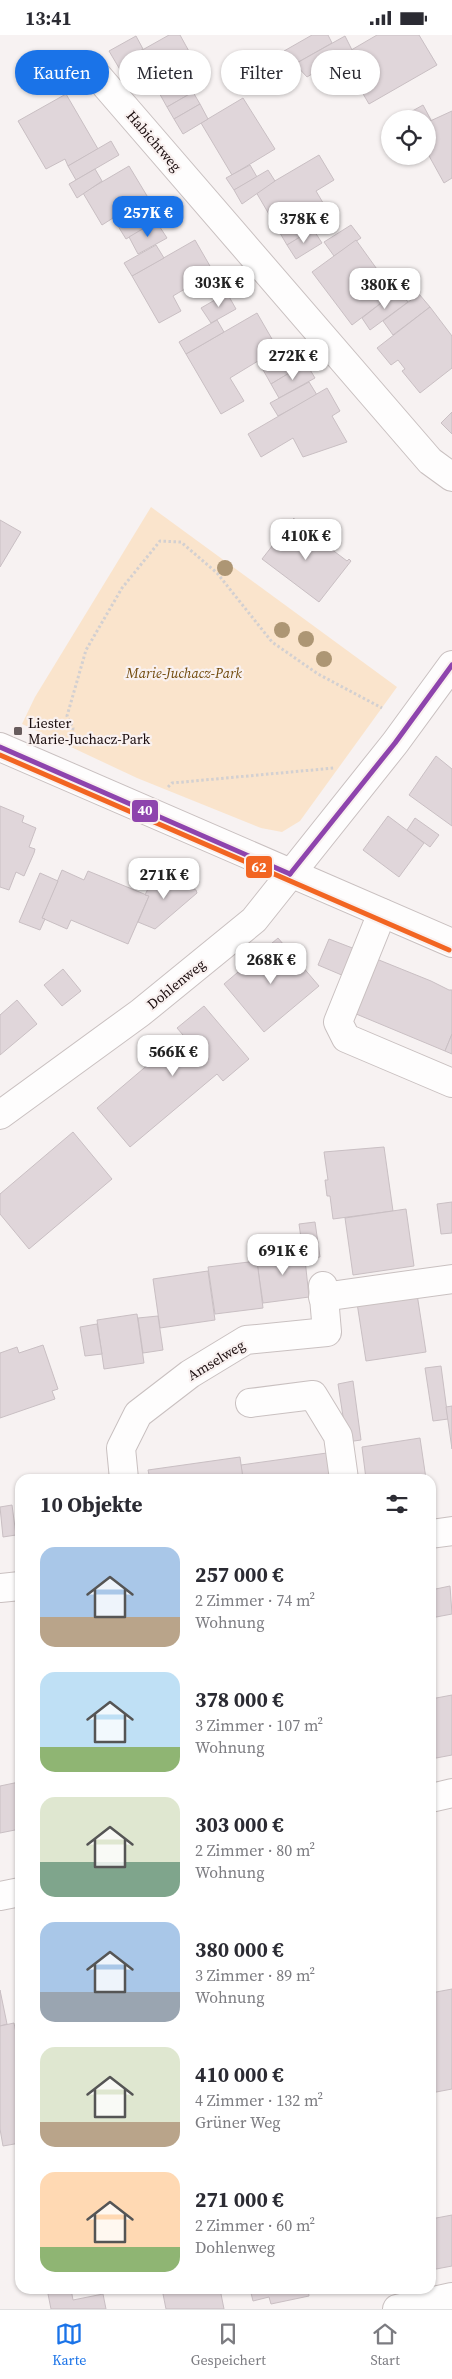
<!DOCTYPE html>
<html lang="de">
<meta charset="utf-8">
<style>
:root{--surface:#fff;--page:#f7f7f7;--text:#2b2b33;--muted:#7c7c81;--line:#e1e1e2;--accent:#1a73e8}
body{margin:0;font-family:"Source Serif 4",serif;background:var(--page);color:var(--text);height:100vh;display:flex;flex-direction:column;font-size:19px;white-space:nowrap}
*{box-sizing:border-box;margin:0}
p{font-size:16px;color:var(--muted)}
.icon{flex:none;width:28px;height:28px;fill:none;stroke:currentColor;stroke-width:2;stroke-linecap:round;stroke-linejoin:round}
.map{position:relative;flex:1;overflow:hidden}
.panel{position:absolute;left:15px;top:1439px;width:421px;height:820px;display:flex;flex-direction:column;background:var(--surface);border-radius:15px;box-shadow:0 1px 4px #0004}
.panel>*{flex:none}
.top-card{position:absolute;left:15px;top:15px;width:422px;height:45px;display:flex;gap:10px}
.tools{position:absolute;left:381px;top:75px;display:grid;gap:10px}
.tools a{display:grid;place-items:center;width:55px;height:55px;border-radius:50%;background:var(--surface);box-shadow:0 1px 4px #0004;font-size:25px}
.price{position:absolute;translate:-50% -42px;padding:0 11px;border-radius:10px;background:#fff;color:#222;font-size:16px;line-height:32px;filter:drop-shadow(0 1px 2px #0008)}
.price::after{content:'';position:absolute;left:50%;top:30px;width:15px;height:11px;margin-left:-8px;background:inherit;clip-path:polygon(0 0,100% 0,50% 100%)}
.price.active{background:var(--accent);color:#fff}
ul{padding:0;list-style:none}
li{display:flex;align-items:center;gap:15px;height:125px;padding:0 25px}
li span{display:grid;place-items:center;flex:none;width:140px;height:100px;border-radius:15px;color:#555}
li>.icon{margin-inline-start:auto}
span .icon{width:60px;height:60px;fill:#fffc;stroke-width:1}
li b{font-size:21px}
h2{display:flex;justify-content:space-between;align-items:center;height:60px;padding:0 25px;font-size:21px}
.chip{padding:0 18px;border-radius:22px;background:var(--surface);box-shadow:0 1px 4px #0004;font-size:18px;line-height:45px}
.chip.active{background:var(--accent);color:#fff}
.status{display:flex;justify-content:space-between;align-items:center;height:35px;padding:0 25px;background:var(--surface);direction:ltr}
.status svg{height:14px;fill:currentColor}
.dock{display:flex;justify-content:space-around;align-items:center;height:70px;border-top:1px solid var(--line);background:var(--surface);font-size:14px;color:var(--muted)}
.dock a{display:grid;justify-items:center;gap:2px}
.dock .active{color:var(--accent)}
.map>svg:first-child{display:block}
.green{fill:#fae4cc}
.building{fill:#e0d6da;stroke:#c9bfc3}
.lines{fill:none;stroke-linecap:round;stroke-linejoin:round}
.minor-casing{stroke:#c9c0c0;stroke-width:30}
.path{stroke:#d3d0d1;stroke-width:3;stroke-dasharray:2.5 2.5;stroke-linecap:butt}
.minor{stroke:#fefdfd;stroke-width:28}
.bus-1-casing{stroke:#f9f1f0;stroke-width:9}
.bus-2-casing{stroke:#f9f1f0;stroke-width:9}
.bus-1{stroke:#8e44ad;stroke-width:5}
.bus-2{stroke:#f26522;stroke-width:5}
.tree{fill:#ad9674}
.poi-dot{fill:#675c5d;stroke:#f9f1f0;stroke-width:2}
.labels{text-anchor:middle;stroke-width:4.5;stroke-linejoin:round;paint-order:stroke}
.street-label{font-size:14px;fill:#1a0c0d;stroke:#f9f1f0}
.park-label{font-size:14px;font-style:italic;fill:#714a0c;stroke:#f9f1f0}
.poi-label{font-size:14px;fill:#1a0c0d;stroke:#f9f1f0;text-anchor:start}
.line-badge{stroke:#f9f1f0;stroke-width:2}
.badge-label{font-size:14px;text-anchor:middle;font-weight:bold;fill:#fff}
</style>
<div class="status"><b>13:41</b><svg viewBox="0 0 49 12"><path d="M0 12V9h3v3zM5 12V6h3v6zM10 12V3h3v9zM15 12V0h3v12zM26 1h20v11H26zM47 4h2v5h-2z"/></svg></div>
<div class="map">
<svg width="452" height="2274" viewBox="0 0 452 2274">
<rect width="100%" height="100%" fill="#f7f2f2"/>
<polygon class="green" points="151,472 397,652 300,786 282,797 261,793 137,743 22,689 35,662"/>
<g class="building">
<polygon points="169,0 180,0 207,49 167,72 137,18"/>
<polygon points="312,0 328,0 332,8 295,29 284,16"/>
<polygon points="377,0 419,0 437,30 369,69 341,21"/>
<polygon points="136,1 143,14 137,18 142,27 122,38 109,16"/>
<polygon points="345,1 352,15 307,42 295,29"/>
<polygon points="193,57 200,69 174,84 167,72"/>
<polygon points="66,59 98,114 68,131 65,124 46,134 18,86"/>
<polygon points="243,63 275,114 232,140 201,88"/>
<polygon points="200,69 208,84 183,99 174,84"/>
<polygon points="423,70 431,85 428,87 428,84 398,84"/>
<polygon points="452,76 452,143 444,148 428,119 428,87"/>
<polygon points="111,106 119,120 76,145 68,131"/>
<polygon points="319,120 334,145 316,156 332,183 287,210 256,157"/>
<polygon points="250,130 257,142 234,155 226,143"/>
<polygon points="129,131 161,184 126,204 113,183 102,190 83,158"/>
<polygon points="95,134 102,146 77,163 69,149"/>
<polygon points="268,135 275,146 242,169 234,155"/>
<polygon points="156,186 167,203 138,219 129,202"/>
<polygon points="351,190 361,203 334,221 324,207"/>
<polygon points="313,194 322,208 296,224 287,210"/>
<polygon points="195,205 214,238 199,246 200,249 196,251 195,248 173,261 181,276 159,288 132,241"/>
<polygon points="356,205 379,237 370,244 385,265 352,290 312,237"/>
<polygon points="156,210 164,223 132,241 124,228"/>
<polygon points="398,255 408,267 370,295 362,283"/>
<polygon points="227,258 236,274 211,288 201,273"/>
<polygon points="419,259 430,272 393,300 383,286"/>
<polygon points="430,272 452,301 452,333 420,358 402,336 405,334 398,325 391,330 377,313"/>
<polygon points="257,278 291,337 271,349 258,326 230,343 244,366 221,379 186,319"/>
<polygon points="217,285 224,297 186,319 179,307"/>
<polygon points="306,328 315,343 279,363 271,349"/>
<polygon points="309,347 317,360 278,381 270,368"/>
<polygon points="327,353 340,376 332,381 347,407 303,422 293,403 261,422 248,399"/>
<polygon points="452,377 452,399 441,388"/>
<polygon points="294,483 294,486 347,526 349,524 351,526 319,567 262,524"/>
<polygon points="0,485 21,497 0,532"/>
<polygon points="436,721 452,734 452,791 409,760"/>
<polygon points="0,771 24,781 22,787 36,793 29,812 35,814 34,818 24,841 16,837 9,855 0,852"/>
<polygon points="388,781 424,808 399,842 363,815"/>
<polygon points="415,783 439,800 430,812 407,795"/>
<polygon points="62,835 84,845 88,836 149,861 128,909 71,885 67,894 42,883"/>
<polygon points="40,838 58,846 42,883 45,884 40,895 19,887"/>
<polygon points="159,839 196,855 197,858 155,894 138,887 149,861 145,860 154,841"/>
<polygon points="278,903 319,951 264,997 224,949"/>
<polygon points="329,904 355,914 344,941 318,930"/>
<polygon points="374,923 431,946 449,955 452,955 452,999 445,1016 349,976"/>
<polygon points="63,934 81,956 62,971 44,950"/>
<polygon points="17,965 37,989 0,1020 0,980"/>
<polygon points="204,971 249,1024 223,1046 217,1039 130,1112 97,1073 183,1000 177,993"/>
<polygon points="452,999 452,1019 445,1016"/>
<polygon points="73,1097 112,1144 29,1214 0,1179 0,1159"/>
<polygon points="384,1112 393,1176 333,1184 330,1161 327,1161 325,1145 328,1145 324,1117"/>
<polygon points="452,1167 452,1198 441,1199 437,1169"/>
<polygon points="406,1174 414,1231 353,1240 345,1183"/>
<polygon points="315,1187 320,1222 304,1224 299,1189"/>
<polygon points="304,1215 309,1262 263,1268 256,1221"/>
<polygon points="257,1226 263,1273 215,1279 208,1232"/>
<polygon points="208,1236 215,1285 160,1293 153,1244"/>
<polygon points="417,1259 426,1317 366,1326 357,1268"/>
<polygon points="137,1279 144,1328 104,1334 97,1285"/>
<polygon points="158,1281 163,1315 143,1318 138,1283"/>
<polygon points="97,1289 102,1319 85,1321 80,1292"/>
<polygon points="43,1310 58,1354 52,1356 55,1364 0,1383 0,1318 17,1312 19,1318"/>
<polygon points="441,1331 448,1384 433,1386 425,1333"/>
<polygon points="353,1346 361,1405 347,1407 338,1349"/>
<polygon points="452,1371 452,1414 446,1372"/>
<polygon points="420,1403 426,1444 366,1444 362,1412"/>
<polygon points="334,1417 338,1444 243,1444 241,1430"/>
<polygon points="240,1422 243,1444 150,1444 148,1435"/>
<polygon points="12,1470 16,1500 3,1502 0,1472"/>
<polygon points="450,1551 452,1579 431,1583 431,1555"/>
<polygon points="452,1660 452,1720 431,1724 431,1664"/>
<polygon points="19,1747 20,1794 0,1798 0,1751"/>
<polygon points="452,1954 452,2054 431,2058 431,1958"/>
<polygon points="0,1955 7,1989 0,1991"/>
<polygon points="14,1988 20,2017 20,2108 3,2111 0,2094 0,1991"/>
<polygon points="452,2180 452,2231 431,2235 431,2184"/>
<polygon points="47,2254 71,2254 73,2265 103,2259 106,2274 51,2274"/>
<polygon points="162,2254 220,2254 224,2274 166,2274"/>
<polygon points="250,2254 308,2254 309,2261 271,2269 269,2262 253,2266"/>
</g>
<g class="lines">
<defs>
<g id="minor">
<polyline points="95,38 430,426 452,442"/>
<polyline points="0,712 452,908"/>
<polyline points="382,878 338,987 346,1003 452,1048"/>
<polyline points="0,1080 140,978 254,885 395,708 452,630"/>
<polyline points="323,1262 452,1244"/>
<polyline points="250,1368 313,1360 338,1401 344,1444"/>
<polyline points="124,1444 121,1413 138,1379 190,1339 246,1305 327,1297 323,1251"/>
<polyline points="431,1499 452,1496"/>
<polyline points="0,1553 20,1551"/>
<polyline points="431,1763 452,1758"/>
<polyline points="0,1861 20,1857"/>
<polyline points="397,2274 452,2262"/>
</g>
</defs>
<use href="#minor" class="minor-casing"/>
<g class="path">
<polyline points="67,707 71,706 73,693 67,681 86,615 122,553 160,506 181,507 217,538 272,607 318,639 382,673"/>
<polyline points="168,752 172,748 334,733"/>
</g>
<use href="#minor" class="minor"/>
<defs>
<g id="bus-1">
<polyline points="0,712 290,839"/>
<polyline points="290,839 395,708 452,630"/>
</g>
<polyline id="bus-2" points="0,720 449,915"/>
</defs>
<use href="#bus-1" class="bus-1-casing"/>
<use href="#bus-2" class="bus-2-casing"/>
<use href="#bus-1" class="bus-1"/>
<use href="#bus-2" class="bus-2"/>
</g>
<g class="tree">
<circle cx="225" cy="533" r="8"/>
<circle cx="282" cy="595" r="8"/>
<circle cx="306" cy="604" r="8"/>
<circle cx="324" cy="624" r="8"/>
</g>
<rect class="poi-dot" x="13" y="691" width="10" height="10" rx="2.5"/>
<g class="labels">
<g class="street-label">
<text transform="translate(154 106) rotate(49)" y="5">Habichtweg</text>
<text transform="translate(176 949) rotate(-39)" y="5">Dohlenweg</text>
<text transform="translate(216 1325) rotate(-31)" y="5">Amselweg</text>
</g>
<g class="park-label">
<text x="184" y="643">Marie-Juchacz-Park</text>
</g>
<g class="poi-label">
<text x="28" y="693">Liester<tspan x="28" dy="16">Marie-Juchacz-Park</tspan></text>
</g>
</g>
<g class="line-badge">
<rect x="131" y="764" width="28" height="24" rx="5" fill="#8e44ad"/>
<rect x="245" y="820" width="28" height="24" rx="5" fill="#f26522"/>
</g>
<g class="badge-label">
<text x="145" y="780">40</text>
<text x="259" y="837">62</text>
</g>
</svg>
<div class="tools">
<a><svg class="icon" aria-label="locate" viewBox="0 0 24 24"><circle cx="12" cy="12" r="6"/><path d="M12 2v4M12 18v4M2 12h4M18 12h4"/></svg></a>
</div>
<b class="price active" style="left:148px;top:203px">257K €</b>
<b class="price" style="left:304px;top:209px">378K €</b>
<b class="price" style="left:219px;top:273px">303K €</b>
<b class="price" style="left:385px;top:275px">380K €</b>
<b class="price" style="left:293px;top:346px">272K €</b>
<b class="price" style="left:306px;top:526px">410K €</b>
<b class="price" style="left:164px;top:865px">271K €</b>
<b class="price" style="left:271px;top:950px">268K €</b>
<b class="price" style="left:173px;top:1042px">566K €</b>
<b class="price" style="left:283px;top:1241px">691K €</b>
<div class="top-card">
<a class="chip active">Kaufen</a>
<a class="chip">Mieten</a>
<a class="chip">Filter</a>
<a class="chip">Neu</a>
</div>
<section class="panel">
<h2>10 Objekte<svg class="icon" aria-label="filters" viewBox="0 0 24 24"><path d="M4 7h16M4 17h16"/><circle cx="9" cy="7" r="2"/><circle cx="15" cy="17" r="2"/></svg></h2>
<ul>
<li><span style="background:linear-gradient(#a9c7e8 70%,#b9a48a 0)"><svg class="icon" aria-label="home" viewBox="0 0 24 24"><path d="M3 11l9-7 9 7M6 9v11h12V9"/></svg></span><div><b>257 000 €</b><p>2 Zimmer · 74 m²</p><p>Wohnung</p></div></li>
<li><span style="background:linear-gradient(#bfe0f5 75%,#8fb573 0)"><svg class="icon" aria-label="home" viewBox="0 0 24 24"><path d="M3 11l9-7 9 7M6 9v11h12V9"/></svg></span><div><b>378 000 €</b><p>3 Zimmer · 107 m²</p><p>Wohnung</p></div></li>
<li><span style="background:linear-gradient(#dfe7d0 65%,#7fa58c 0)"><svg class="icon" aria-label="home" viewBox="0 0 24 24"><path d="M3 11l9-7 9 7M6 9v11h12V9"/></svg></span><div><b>303 000 €</b><p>2 Zimmer · 80 m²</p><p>Wohnung</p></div></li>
<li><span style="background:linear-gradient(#a9c7e8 70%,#9aa5b1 0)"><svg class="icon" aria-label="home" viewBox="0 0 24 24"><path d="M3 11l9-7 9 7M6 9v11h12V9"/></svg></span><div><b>380 000 €</b><p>3 Zimmer · 89 m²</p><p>Wohnung</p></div></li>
<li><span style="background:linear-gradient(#dfe7d0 75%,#b9a48a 0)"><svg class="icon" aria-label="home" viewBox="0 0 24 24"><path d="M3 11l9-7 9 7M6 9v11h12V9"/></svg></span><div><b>410 000 €</b><p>4 Zimmer · 132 m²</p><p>Grüner Weg</p></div></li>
<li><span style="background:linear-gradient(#ffd9b3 75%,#8fb573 0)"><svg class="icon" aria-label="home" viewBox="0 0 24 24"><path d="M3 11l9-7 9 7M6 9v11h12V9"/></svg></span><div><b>271 000 €</b><p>2 Zimmer · 60 m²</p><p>Dohlenweg</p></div></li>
</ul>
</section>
</div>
<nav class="dock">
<a class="active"><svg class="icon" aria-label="map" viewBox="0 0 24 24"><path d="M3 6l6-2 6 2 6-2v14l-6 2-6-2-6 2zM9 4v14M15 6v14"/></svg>Karte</a>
<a><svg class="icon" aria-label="saved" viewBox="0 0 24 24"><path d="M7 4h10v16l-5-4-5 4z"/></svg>Gespeichert</a>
<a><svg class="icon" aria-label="home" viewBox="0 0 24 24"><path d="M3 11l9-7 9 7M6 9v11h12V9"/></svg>Start</a>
</nav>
